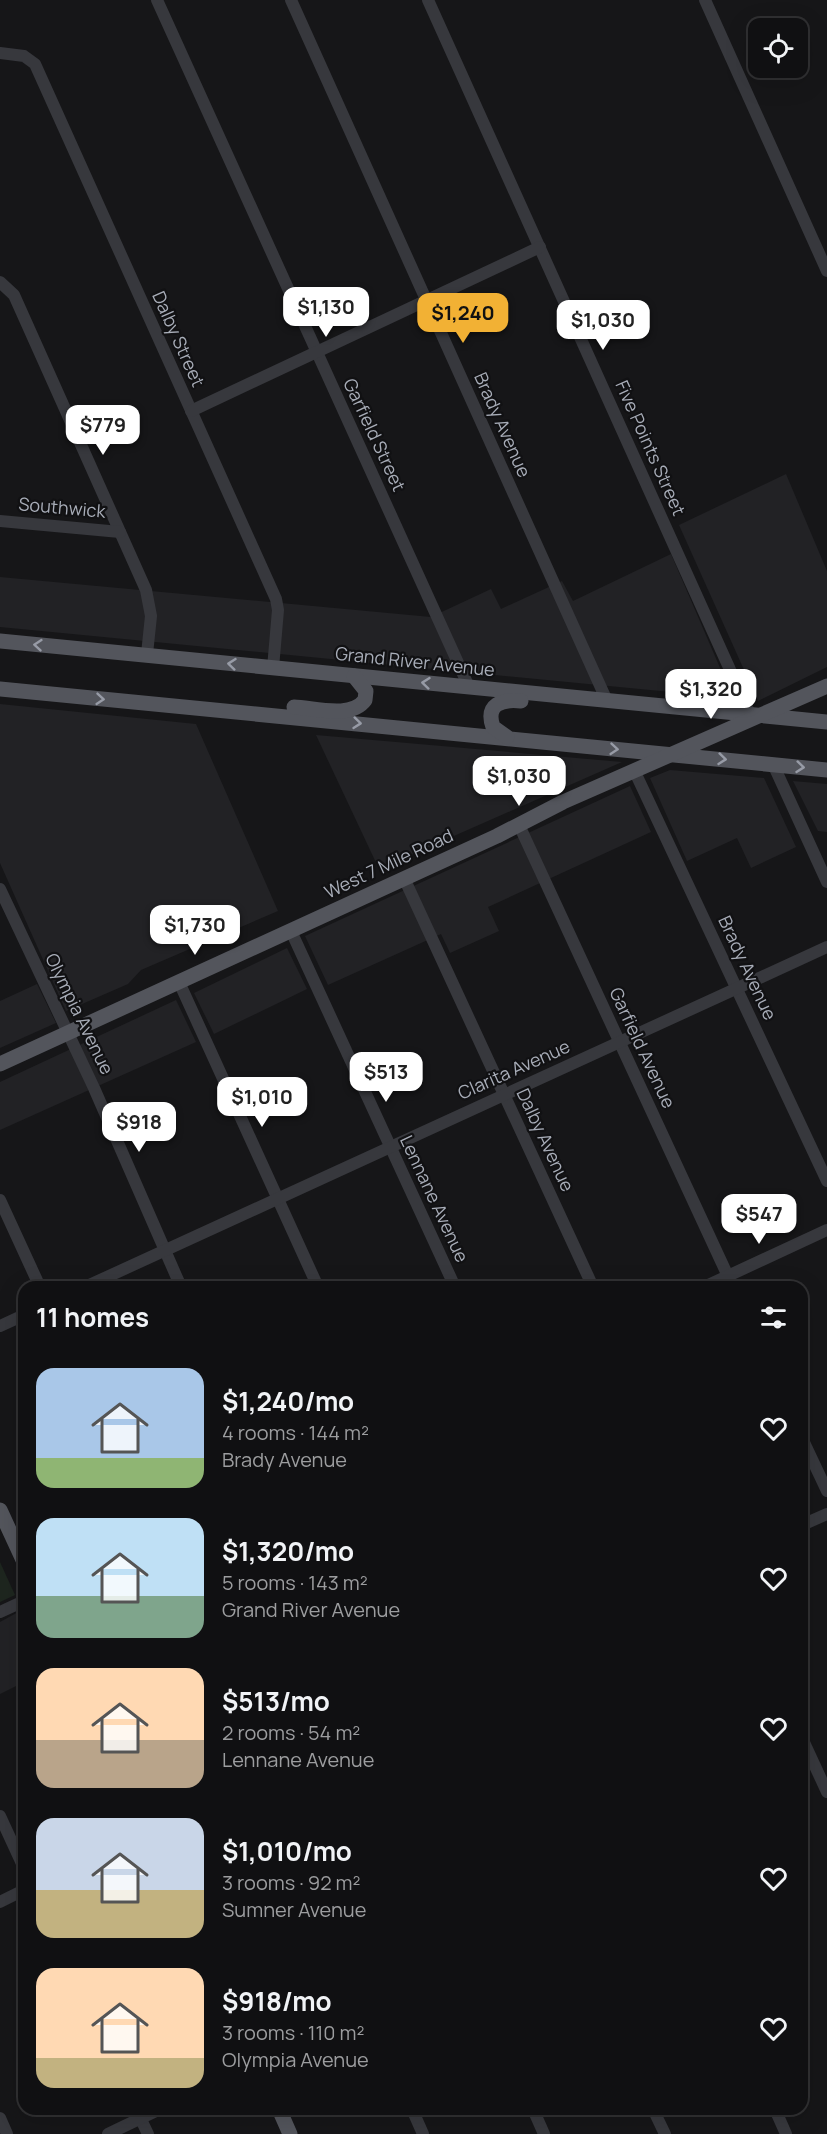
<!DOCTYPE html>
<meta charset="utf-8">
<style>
:root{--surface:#101012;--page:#1e1e20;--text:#f1f3f6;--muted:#9c9d9f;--line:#303032;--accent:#f2b134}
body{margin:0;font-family:Manrope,sans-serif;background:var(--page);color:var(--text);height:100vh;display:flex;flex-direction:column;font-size:22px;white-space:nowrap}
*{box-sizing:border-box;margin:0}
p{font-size:20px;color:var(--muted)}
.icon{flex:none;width:33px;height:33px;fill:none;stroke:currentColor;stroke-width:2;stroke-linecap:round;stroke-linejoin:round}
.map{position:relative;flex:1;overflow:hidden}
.side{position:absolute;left:18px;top:1281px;width:790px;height:834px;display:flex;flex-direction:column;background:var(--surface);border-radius:18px;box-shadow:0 6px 24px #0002,0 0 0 2px var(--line)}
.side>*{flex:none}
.fabs{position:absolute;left:748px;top:18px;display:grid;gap:12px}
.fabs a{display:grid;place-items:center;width:60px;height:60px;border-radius:12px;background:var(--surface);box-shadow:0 6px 24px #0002,0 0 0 2px var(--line);font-size:30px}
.price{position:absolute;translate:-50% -51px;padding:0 14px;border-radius:12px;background:#fff;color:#222;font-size:20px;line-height:39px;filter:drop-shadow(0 2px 3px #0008)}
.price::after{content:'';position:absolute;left:50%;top:36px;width:18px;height:14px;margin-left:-9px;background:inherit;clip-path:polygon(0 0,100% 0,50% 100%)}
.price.on{background:var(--accent);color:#111}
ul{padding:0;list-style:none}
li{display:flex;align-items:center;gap:18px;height:150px;padding:0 18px}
li span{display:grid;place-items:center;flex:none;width:168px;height:120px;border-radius:18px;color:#555}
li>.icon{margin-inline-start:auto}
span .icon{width:72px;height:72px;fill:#fffc;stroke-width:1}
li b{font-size:26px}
h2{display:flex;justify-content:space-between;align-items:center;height:72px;padding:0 18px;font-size:26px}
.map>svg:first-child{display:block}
.built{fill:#222225}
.green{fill:#1e261f}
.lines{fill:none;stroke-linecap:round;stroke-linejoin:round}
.minor{stroke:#37383d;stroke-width:12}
.major{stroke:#53555c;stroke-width:15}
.oneway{stroke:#979ba6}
.labels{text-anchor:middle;stroke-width:4.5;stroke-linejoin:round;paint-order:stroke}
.street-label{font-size:18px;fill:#a8adb8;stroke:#111113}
</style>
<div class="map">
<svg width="827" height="2134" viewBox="0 0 827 2134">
<rect width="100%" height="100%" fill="#161618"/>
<g class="built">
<polygon points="786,474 827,571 827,667 758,701 679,525"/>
<polygon points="671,554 733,698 0,627 0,577 431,617 491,589 501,609 562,581 573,601"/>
<polygon points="0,704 196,724 278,911 141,970 128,984 66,1011 0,863"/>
<polygon points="316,735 622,762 379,869"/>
<polygon points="670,770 764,778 796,847 751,868 737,838 687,861 650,778"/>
<polygon points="793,781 827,784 827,832 818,831"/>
<polygon points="630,786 651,832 488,907 499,931 450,953 441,934 328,985 305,936"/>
<polygon points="287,948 307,989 214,1034 194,993"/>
<polygon points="37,984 56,1023 0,1048 0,1001"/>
<polygon points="176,1000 196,1042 0,1130 0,1082"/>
<polygon points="22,1610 24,1615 24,1682 0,1694 0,1622"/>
</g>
<polygon class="green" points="0,1562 15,1595 0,1602"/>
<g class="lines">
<g class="minor">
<polyline points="157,0 469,687"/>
<polyline points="291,0 607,701"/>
<polyline points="428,0 750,714"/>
<polyline points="705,0 827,271"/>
<polyline points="0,53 24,56 35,64 276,599 278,610 273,668"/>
<polyline points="0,282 14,295 146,590 151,616 147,654"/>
<polyline points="191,411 540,247"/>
<polyline points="0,521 120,532"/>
<polyline points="773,764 827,882"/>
<polyline points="634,770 827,1181"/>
<polyline points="519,825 733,1287"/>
<polyline points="404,878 593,1287"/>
<polyline points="0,889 94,1088 181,1287"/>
<polyline points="291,931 455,1287"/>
<polyline points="179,982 318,1287"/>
<polyline points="0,1200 40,1287"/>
<polyline points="85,1287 827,947"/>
<polyline points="704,1287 827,1230"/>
<polyline points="0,1326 24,1315"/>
<polyline points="802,1438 827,1491"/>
<polyline points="802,1525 827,1514"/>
<polyline points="0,1612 24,1601"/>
<polyline points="802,1738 827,1792"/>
<polyline points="0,1816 24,1868"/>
<polyline points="0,1902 24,1890"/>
<polyline points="136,2109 148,2134"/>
<polyline points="412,2109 423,2134"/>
<polyline points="533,2109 544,2134"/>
<polyline points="653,2109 665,2134"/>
<polyline points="775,2109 786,2134"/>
<polyline points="0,2118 7,2134"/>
<polyline points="108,2134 160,2109"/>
</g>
<g class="major">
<polyline points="0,641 827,722"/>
<polyline points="0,689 827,770"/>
<path d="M 294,707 C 315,708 351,719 365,700 L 366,691 L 354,676"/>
<path d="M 507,737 L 493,727 C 485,704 502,699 521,701"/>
<polyline points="0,1064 497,836 563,802 827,686"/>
<polyline points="0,1510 24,1562"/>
<polyline points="279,2109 290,2134"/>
</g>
</g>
<defs><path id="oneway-chevron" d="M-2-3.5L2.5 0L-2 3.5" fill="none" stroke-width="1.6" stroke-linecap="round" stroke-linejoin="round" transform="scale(1.5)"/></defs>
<g class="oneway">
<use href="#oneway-chevron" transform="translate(38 645) rotate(-175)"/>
<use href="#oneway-chevron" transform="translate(232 664) rotate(-174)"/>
<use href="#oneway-chevron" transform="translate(426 683) rotate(-174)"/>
<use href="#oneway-chevron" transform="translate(100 699) rotate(5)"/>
<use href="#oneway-chevron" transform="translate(357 723) rotate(6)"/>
<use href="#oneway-chevron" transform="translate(614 749) rotate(5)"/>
<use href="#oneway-chevron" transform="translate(722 759) rotate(6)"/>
<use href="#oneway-chevron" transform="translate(800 767) rotate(6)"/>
</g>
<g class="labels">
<g class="street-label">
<text transform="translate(178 339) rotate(66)" y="6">Dalby Street</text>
<text transform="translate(502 425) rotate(66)" y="6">Brady Avenue</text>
<text transform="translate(374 435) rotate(65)" y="6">Garfield Street</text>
<text transform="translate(650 448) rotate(66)" y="6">Five Points Street</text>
<text transform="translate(62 508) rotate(5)" y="6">Southwick</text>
<text transform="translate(415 662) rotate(6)" y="6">Grand River Avenue</text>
<text transform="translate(389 864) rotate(-25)" y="6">West 7 Mile Road</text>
<text transform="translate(747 968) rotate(65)" y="6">Brady Avenue</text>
<text transform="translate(79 1014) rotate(64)" y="6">Olympia Avenue</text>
<text transform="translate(642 1048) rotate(65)" y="6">Garfield Avenue</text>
<text transform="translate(514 1070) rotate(-24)" y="6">Clarita Avenue</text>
<text transform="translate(545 1140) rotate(65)" y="6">Dalby Avenue</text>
<text transform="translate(434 1199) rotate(65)" y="6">Lennane Avenue</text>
</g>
</g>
</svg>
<div class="fabs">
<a><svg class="icon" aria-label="locate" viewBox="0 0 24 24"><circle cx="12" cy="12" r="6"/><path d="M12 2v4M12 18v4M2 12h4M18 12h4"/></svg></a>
</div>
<b class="price" style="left:326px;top:338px">$1,130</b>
<b class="price on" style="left:463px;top:344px">$1,240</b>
<b class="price" style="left:603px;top:351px">$1,030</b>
<b class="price" style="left:103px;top:456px">$779</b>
<b class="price" style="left:711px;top:720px">$1,320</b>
<b class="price" style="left:519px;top:807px">$1,030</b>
<b class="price" style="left:195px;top:956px">$1,730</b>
<b class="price" style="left:386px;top:1103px">$513</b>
<b class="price" style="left:262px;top:1128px">$1,010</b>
<b class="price" style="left:139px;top:1153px">$918</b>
<b class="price" style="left:759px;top:1245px">$547</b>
<section class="side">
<h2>11 homes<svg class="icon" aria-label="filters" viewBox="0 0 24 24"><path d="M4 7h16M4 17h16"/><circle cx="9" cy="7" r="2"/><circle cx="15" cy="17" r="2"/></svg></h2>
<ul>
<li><span style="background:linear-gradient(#a9c7e8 75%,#8fb573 0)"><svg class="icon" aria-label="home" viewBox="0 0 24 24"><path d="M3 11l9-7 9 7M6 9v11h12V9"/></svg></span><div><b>$1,240/mo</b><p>4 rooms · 144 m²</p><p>Brady Avenue</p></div><svg class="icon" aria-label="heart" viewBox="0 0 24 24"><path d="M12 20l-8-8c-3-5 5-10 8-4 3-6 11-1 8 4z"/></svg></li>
<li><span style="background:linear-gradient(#bfe0f5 65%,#7fa58c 0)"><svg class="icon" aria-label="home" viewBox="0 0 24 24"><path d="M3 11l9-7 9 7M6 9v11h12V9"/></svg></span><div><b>$1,320/mo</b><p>5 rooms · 143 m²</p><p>Grand River Avenue</p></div><svg class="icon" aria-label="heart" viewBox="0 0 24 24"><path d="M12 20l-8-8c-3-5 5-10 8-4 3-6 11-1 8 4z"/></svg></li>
<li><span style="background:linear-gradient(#ffd9b3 60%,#b9a48a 0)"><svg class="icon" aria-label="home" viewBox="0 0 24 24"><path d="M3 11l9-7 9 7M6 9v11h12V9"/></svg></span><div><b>$513/mo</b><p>2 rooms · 54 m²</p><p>Lennane Avenue</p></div><svg class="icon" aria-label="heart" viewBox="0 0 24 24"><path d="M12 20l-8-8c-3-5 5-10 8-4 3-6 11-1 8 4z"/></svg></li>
<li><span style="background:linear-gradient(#c9d6e8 60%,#c2b280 0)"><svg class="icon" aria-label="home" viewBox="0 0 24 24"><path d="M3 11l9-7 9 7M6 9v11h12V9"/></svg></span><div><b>$1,010/mo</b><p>3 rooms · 92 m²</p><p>Sumner Avenue</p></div><svg class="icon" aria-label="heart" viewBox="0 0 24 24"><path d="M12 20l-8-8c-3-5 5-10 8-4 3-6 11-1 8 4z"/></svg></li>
<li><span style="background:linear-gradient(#ffd9b3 75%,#c2b280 0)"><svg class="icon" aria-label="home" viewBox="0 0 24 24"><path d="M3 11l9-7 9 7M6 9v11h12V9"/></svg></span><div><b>$918/mo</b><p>3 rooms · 110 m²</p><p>Olympia Avenue</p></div><svg class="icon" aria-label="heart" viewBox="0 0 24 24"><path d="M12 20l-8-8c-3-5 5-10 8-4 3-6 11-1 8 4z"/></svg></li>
</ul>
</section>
</div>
